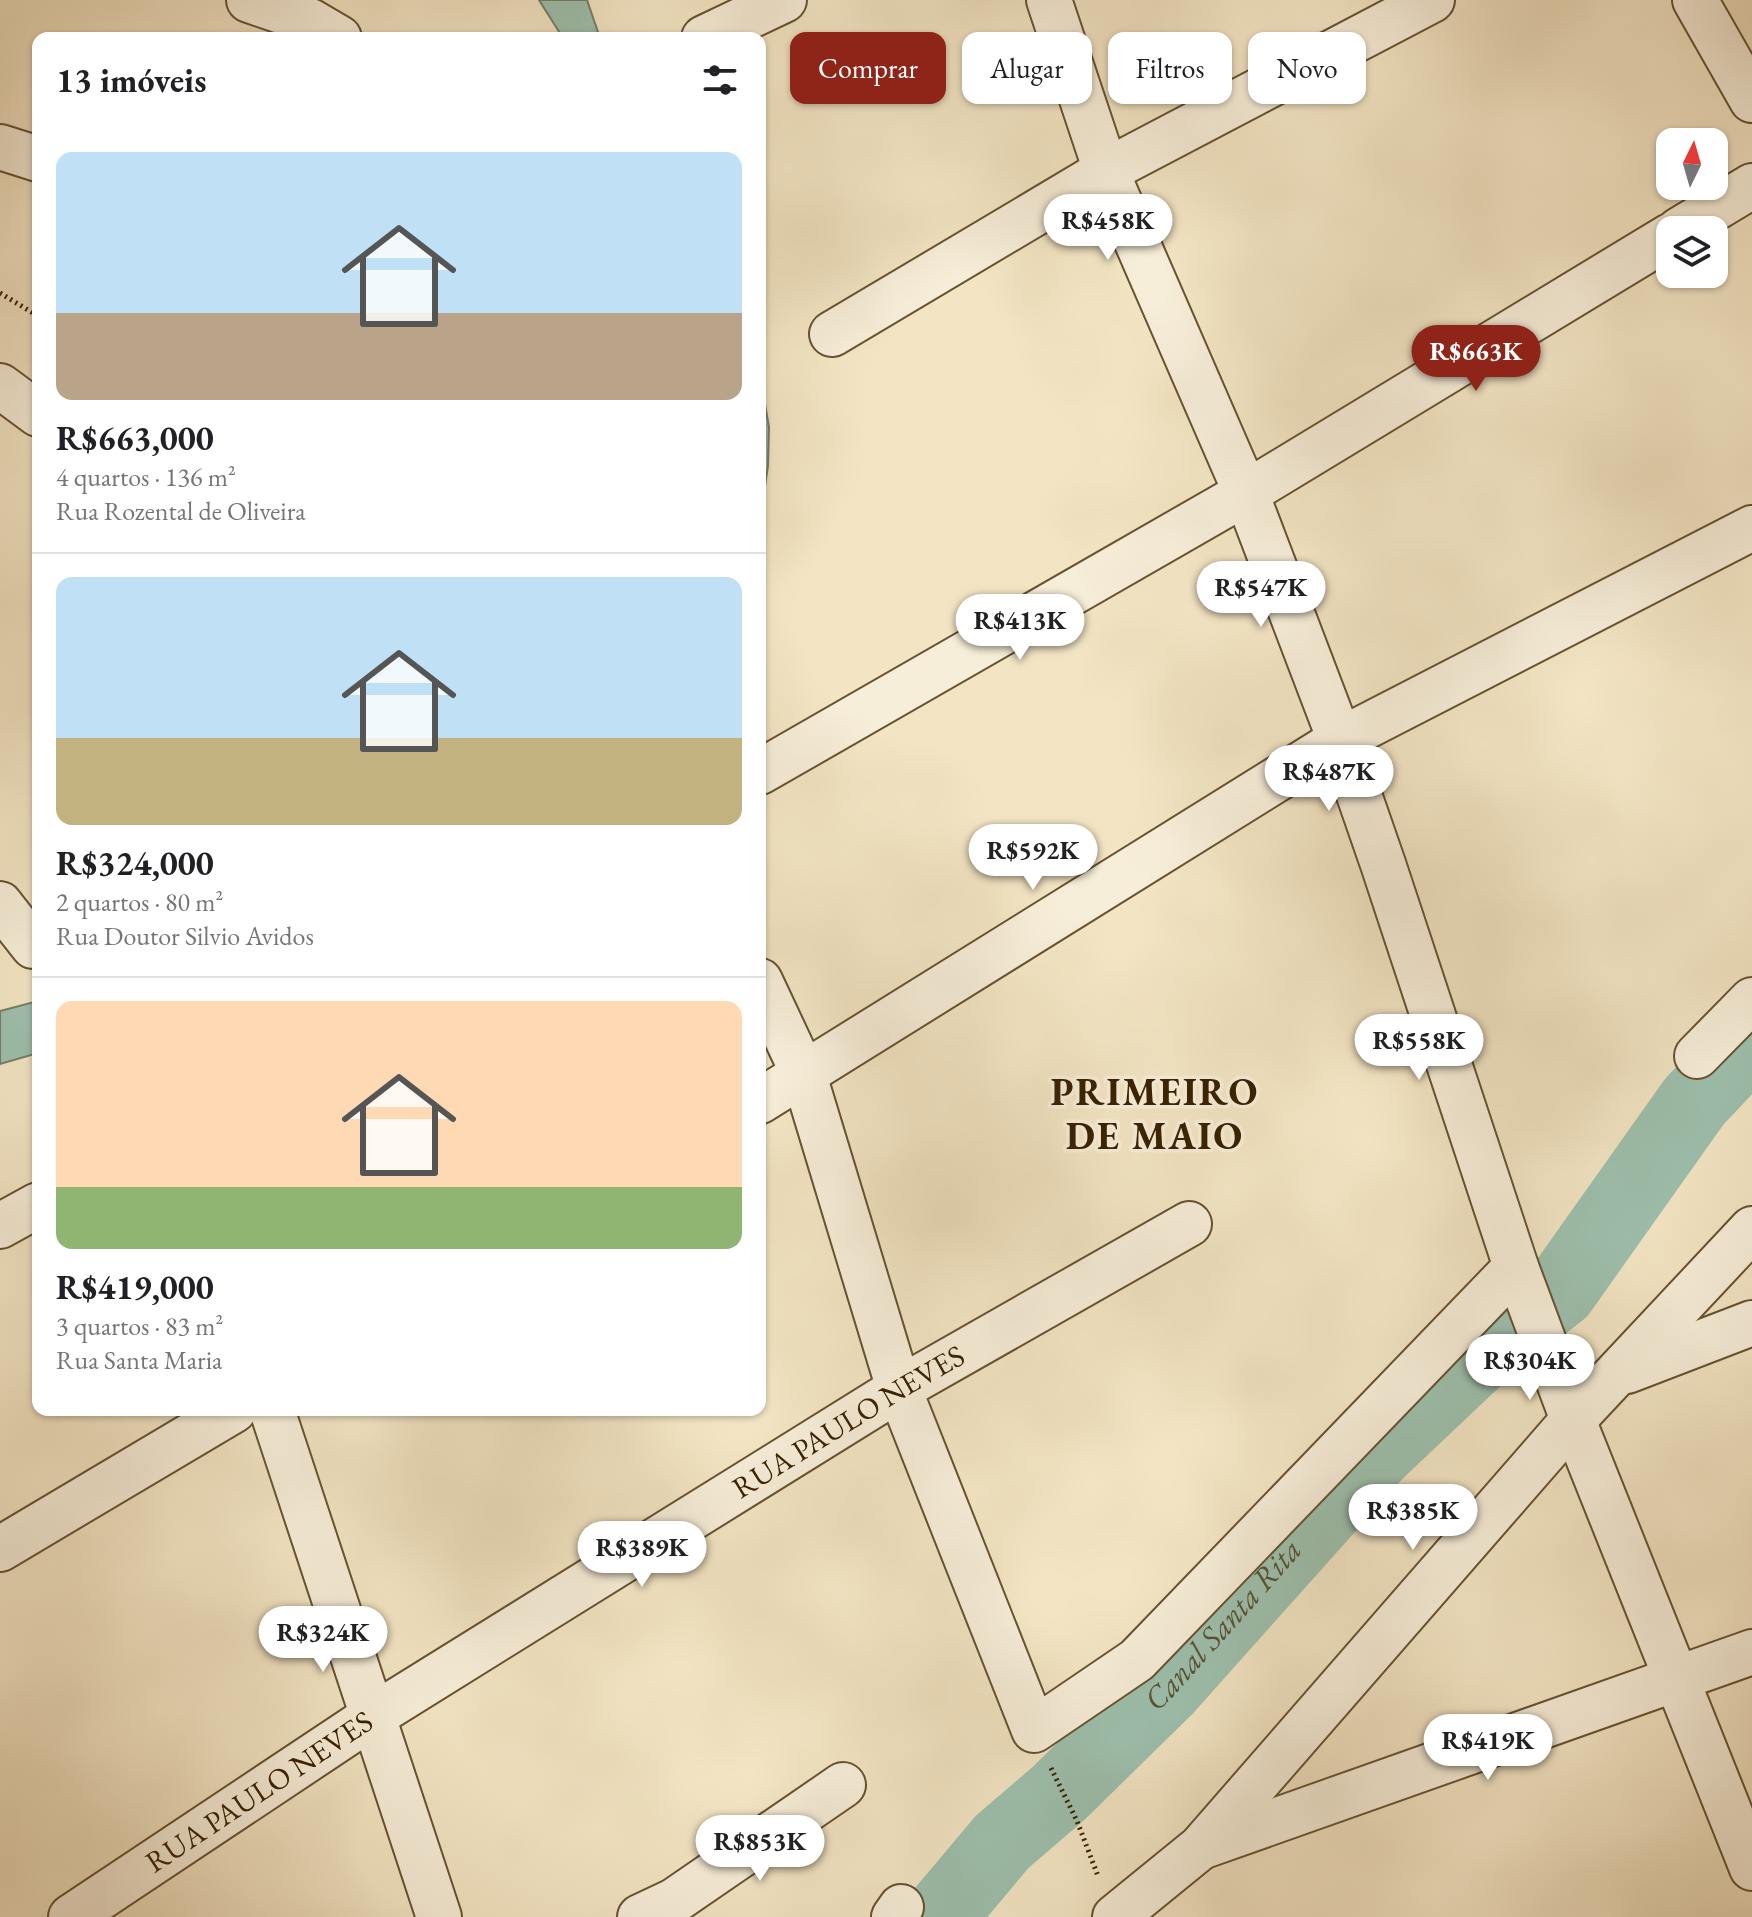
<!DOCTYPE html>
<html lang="pt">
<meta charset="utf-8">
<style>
:root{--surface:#fff;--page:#f2f2f2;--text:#202124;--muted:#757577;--line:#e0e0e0;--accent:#8f2418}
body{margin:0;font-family:"EB Garamond",serif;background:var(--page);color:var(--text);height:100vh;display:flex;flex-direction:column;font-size:30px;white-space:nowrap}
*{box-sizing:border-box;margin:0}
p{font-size:26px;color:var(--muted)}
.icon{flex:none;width:44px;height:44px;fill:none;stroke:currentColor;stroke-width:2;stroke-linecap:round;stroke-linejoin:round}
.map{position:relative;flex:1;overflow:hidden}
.side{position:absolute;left:32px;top:32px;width:734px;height:1384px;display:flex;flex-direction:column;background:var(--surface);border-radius:16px;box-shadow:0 2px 6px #0004}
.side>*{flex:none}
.top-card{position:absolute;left:790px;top:32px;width:760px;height:72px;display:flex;gap:16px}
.needle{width:52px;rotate:5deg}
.fabs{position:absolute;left:1656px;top:128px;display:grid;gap:16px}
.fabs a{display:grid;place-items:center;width:72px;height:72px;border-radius:16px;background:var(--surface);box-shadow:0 2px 6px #0004;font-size:40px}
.price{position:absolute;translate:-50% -68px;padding:0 18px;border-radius:28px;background:#fff;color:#222;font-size:26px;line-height:52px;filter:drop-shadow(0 2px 4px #0008)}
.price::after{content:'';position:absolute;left:50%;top:48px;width:24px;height:18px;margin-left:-12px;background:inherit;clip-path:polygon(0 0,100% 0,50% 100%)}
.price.current{background:var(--accent);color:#fff}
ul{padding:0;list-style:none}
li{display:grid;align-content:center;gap:16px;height:424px;padding:0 24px}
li+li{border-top:2px solid var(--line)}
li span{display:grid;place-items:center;height:248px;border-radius:16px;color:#555}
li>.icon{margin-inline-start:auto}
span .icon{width:144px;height:144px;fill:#fffc;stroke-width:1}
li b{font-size:34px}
h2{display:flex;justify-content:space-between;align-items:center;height:96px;padding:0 24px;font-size:34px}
.chip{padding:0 28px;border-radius:16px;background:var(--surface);box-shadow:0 2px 6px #0004;font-size:28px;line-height:72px}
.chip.current{background:var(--accent);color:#fff}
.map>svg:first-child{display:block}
.water{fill:#9dc0ae;stroke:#758068;stroke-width:2}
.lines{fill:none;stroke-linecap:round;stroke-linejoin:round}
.river{stroke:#9dc0ae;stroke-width:74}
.minor-casing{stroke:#675231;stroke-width:48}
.path{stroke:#382100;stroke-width:5;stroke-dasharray:2 4;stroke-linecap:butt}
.minor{stroke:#f7eed9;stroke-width:44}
.labels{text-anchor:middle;stroke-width:7;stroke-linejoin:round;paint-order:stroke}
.street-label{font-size:30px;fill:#382100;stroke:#f7eed9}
.water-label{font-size:32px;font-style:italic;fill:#565134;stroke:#f7eed9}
.district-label{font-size:38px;font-weight:bold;letter-spacing:2px;fill:#382100;stroke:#f7eed9}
</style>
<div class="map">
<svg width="1752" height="1917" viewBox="0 0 1752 1917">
<rect width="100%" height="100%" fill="#f3e5c4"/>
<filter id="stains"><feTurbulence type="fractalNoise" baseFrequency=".0025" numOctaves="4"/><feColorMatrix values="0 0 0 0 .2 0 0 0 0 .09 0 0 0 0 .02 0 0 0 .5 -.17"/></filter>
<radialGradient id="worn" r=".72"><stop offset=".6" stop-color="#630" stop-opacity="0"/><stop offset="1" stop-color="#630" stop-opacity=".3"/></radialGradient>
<g class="water">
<polygon points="539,0 587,0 600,38 563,38"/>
<polygon points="760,376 769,427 768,466 760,519"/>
<polygon points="38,1001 38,1053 0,1064 0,1011"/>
</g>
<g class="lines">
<path class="river" id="s1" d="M 939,1917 L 1002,1842 L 1059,1793 L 1166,1688 L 1375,1454 L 1487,1348 L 1560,1291 L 1694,1102 L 1752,1040"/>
<defs>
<g id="minor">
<polyline points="249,0 310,21 339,38"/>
<polyline points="1049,0 1106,171 1246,493 1340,740 1383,864 1516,1267 1573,1420 1752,1868"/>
<polyline points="1695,0 1752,100"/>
<polyline points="704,38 784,0"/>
<polyline points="0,147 38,159"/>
<polyline points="1679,230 1752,186"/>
<polyline points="832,334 1106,171 1432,0"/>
<polyline points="0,386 38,414"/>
<polyline points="760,772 1246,493 1670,236"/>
<polyline points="0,904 33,946"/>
<polyline points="760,981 804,1075 899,1389 1034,1730 1137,1660 1516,1267"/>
<polyline points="1697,1056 1752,1000"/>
<polyline points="760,1101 1340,740 1752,528"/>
<polyline points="0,1226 38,1205"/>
<polyline points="1627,1371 1752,1323"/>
<polyline points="272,1410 439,1917"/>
<polyline points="0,1549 234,1410"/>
<polyline points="1204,1846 1752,1652"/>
<path id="s2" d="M 71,1917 L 373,1716 L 899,1389 L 1189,1224"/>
<polyline points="640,1917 674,1901 843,1785"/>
<polyline points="894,1917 901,1907"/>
<polyline points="1115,1917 1201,1847 1573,1420 1752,1229"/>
</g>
</defs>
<use href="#minor" class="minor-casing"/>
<g class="path">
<polyline points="0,293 38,316"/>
<polyline points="1051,1768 1077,1821 1098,1876"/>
</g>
<use href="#minor" class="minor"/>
</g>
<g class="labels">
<g class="street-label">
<text dy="10" stroke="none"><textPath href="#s2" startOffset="922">RUA PAULO NEVES</textPath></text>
<text dy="10" stroke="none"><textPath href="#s2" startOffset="226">RUA PAULO NEVES</textPath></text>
</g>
<g class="water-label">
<text dy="11" stroke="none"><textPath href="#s1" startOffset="408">Canal Santa Rita</textPath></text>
</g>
<g class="district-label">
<text x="1155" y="1105">PRIMEIRO<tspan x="1155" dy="44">DE MAIO</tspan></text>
</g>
</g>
<rect width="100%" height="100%" filter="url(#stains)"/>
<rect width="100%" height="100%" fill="url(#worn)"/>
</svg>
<div class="fabs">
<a><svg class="needle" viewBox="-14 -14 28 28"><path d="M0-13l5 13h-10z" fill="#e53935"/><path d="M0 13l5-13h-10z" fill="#757577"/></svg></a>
<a><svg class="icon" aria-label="layers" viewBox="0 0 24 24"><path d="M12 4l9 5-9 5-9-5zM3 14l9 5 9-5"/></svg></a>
</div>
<b class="price" style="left:1108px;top:262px">R$458K</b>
<b class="price current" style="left:1476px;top:393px">R$663K</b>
<b class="price" style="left:1261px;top:629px">R$547K</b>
<b class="price" style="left:1020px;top:662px">R$413K</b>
<b class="price" style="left:1329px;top:813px">R$487K</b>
<b class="price" style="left:1033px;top:892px">R$592K</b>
<b class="price" style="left:1419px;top:1082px">R$558K</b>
<b class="price" style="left:1530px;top:1402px">R$304K</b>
<b class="price" style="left:1413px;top:1552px">R$385K</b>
<b class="price" style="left:642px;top:1589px">R$389K</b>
<b class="price" style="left:323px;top:1674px">R$324K</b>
<b class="price" style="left:1488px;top:1782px">R$419K</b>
<b class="price" style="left:760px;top:1883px">R$853K</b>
<div class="top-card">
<a class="chip current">Comprar</a>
<a class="chip">Alugar</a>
<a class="chip">Filtros</a>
<a class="chip">Novo</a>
</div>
<section class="side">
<h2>13 imóveis<svg class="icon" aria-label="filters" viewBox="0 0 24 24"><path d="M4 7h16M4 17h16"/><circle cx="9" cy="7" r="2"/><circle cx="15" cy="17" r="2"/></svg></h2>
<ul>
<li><span style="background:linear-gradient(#bfe0f5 65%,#b9a48a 0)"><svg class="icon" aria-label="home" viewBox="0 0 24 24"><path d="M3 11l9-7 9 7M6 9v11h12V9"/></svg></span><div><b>R$663,000</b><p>4 quartos · 136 m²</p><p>Rua Rozental de Oliveira</p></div></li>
<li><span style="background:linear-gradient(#bfe0f5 65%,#c2b280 0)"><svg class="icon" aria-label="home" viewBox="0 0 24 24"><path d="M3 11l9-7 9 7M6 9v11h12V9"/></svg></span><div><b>R$324,000</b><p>2 quartos · 80 m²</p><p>Rua Doutor Silvio Avidos</p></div></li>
<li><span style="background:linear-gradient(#ffd9b3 75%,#8fb573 0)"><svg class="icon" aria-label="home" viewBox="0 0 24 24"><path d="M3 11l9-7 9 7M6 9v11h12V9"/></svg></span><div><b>R$419,000</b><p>3 quartos · 83 m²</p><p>Rua Santa Maria</p></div></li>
</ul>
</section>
</div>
